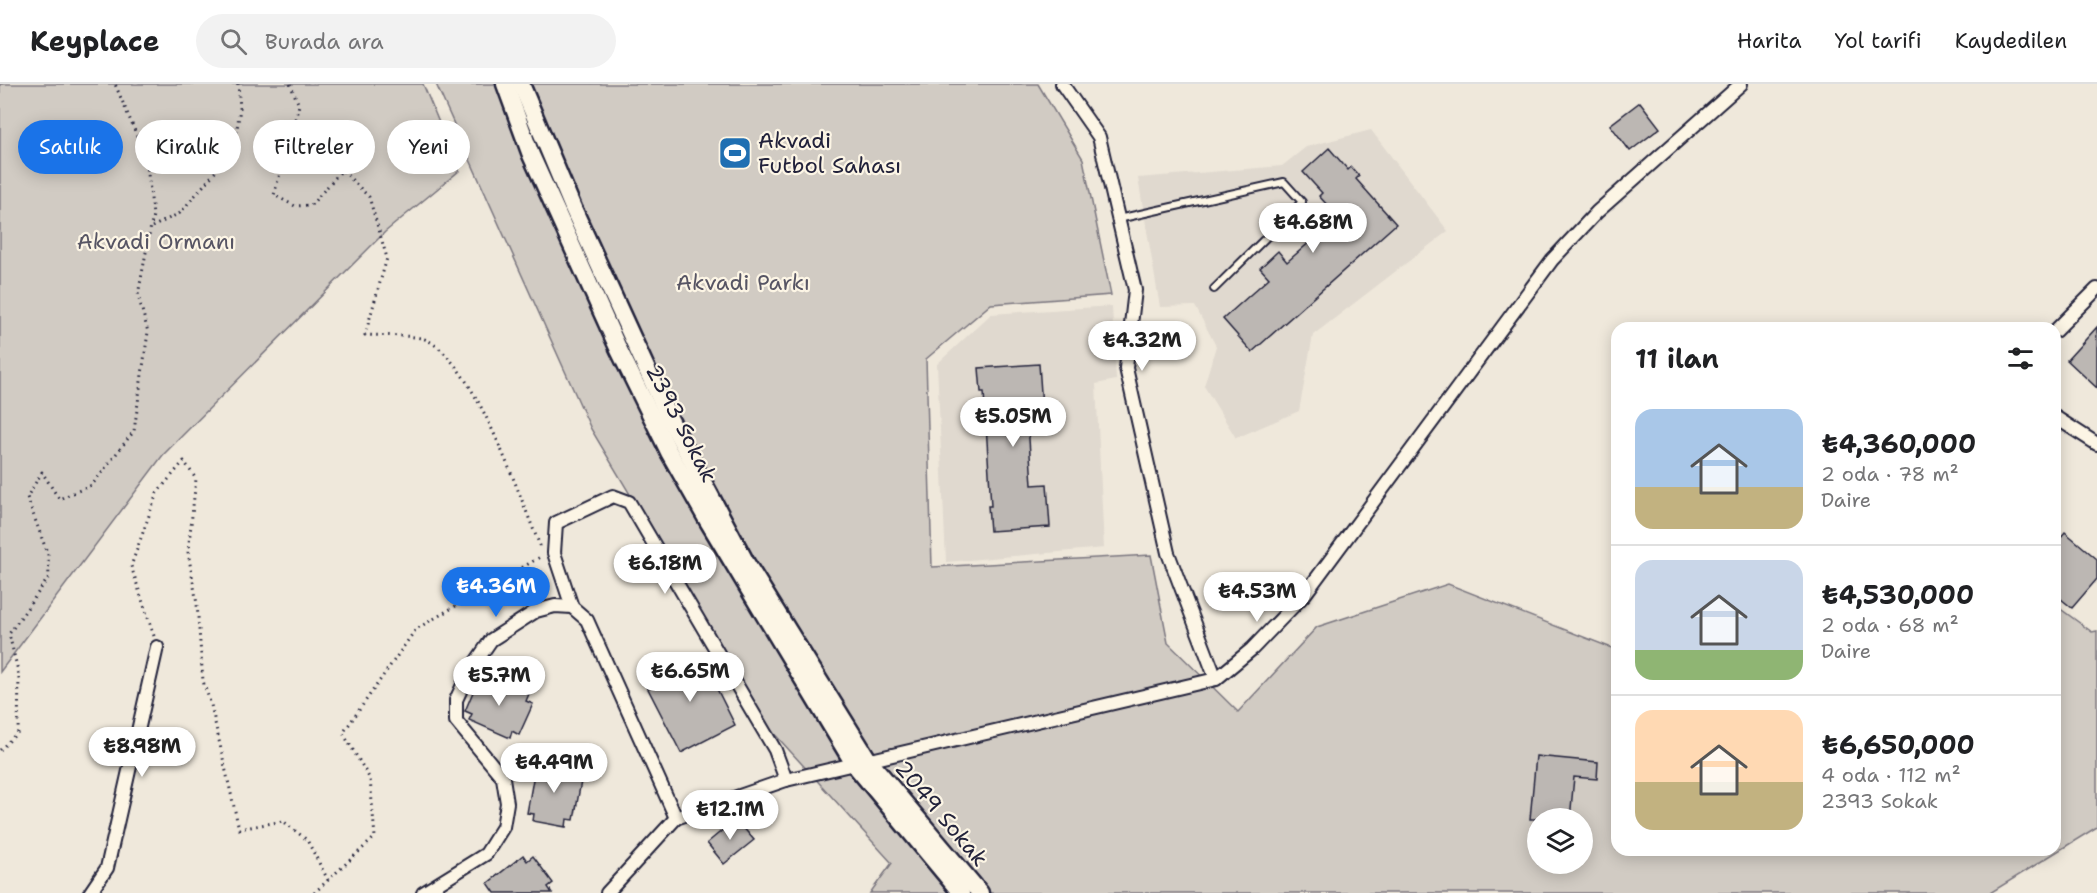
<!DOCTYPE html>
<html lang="tr">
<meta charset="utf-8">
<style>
:root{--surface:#fff;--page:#f2f2f2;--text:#202124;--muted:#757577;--line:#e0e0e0;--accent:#1a73e8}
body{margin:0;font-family:"Shantell Sans",sans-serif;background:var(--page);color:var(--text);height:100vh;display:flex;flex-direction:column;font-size:22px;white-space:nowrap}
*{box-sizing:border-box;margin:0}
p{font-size:20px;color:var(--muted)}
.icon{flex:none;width:33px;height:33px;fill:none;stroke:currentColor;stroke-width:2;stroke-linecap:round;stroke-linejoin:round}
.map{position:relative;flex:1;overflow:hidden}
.drawer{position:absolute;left:1611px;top:238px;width:450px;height:534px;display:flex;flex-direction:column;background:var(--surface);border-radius:18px;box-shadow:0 3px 15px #0003}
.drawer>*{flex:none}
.guide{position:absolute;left:18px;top:36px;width:570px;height:54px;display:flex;gap:12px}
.buttons{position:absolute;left:1527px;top:724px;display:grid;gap:12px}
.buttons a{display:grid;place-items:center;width:66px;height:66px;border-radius:50%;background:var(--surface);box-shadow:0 3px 15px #0003;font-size:30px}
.price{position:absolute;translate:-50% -51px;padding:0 14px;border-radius:21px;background:#fff;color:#222;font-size:20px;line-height:39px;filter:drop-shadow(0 2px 3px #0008)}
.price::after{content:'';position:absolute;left:50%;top:36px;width:18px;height:14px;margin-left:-9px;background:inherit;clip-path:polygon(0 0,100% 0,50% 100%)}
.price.current{background:var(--accent);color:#fff}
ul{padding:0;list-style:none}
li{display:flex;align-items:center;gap:18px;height:150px;padding:0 24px}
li+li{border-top:2px solid var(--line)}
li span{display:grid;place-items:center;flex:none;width:168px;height:120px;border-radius:18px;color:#555}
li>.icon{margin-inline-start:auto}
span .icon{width:72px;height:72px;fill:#fffc;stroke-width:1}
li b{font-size:26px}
h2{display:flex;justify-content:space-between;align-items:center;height:72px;padding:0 24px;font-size:26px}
.chip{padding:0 21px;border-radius:27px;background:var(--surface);box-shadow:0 3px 15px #0003;font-size:21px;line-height:54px}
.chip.current{background:var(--accent);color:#fff}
header{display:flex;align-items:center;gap:36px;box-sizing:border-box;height:84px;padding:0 30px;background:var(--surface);border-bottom:2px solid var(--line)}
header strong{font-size:28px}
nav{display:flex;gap:33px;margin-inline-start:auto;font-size:21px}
.search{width:420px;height:54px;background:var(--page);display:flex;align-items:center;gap:15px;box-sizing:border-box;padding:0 21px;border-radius:33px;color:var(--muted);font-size:22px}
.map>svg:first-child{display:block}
.built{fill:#e0d9cf}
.green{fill:#d1cbc3;stroke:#7a767f;stroke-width:1.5;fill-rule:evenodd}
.building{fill:#bcb7b3;stroke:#22223b;stroke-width:1.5}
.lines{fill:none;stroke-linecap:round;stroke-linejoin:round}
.service-casing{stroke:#22223b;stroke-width:10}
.minor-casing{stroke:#22223b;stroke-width:16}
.secondary-casing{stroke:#22223b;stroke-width:21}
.path{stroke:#22223b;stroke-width:3;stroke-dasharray:1.5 4.5;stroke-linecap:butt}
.service{stroke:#fcf5e5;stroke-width:6}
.minor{stroke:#fcf5e5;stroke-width:12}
.secondary{stroke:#fcf5e5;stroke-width:16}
.labels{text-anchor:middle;stroke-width:4.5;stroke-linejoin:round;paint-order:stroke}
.poi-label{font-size:22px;fill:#22223b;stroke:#fcf5e5;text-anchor:start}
.park-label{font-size:22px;fill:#575564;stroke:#fcf5e5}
.street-label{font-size:22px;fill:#22223b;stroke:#fcf5e5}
</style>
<header>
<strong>Keyplace</strong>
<div class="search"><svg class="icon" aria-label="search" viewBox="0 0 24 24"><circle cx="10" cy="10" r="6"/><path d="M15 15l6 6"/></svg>Burada ara</div>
<nav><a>Harita</a><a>Yol tarifi</a><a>Kaydedilen</a></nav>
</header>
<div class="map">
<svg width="2097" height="809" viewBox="0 0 2097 809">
<rect width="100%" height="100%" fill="#efe8db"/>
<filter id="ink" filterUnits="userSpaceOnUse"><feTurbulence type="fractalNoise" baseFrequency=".0167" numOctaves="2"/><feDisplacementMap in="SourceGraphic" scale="12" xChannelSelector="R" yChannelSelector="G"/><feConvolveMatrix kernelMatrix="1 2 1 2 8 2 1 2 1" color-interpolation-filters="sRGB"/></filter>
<g filter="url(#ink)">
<g class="built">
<polygon points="1371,46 1448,147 1313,251 1299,327 1236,354 1204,302 1216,262 1195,222 1160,223 1138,94 1282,82 1306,63"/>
<polygon points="1112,222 1116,296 1096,300 1104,464 946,478 937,280 991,230"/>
</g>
<g class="green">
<polygon points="0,0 423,0 459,87 385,148 163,371 0,588"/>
<path d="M 436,0 L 1038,0 L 1083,75 L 1111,211 L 991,220 L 926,275 L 932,483 L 1151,471 L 1168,559 L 1238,628 L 1317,543 L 1448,500 L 1617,566 L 1617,766 L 2055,766 L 2055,521 L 2092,548 L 2097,547 L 2097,743 L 1990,809 L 870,809 L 892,779 L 770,645 L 591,345 ZM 1538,735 L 1582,735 L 1582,780 L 1538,780 Z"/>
</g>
<g class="building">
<polygon points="1640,18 1660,44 1630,67 1610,41"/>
<polygon points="1329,64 1348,86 1351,83 1359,92 1356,95 1396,140 1252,268 1223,235 1269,194 1260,184 1278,167 1287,178 1338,133 1319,112 1322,109 1303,88"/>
<polygon points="2097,243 2097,304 2067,276"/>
<polygon points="1039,280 1042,323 1027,324 1032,401 1047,400 1050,443 990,447 988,422 991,422 984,308 981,308 979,284"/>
<polygon points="2065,448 2097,475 2097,495 2072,524 2055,510 2055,460"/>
<polygon points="699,569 735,641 681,669 644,597"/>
<polygon points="488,592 529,610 526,617 533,620 519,651 512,647 510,654 469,636 472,630 465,627 478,596 485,599"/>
<polygon points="1536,672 1598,678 1597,695 1574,693 1570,735 1530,735"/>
<polygon points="543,678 576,684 575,691 582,692 574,736 567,735 566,743 533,737 534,730 527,729 535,684 542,686"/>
<polygon points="736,735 754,756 724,780 707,759"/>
<polygon points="523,771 527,777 533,772 553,799 548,803 552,809 495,809 488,799"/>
</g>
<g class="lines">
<defs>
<polyline id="service" points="1118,135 1284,98 1302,118 1214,205"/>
<g id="minor">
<polyline points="1062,0 1099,53 1135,206 1126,284 1168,469 1216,595"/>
<polyline points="2055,247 2097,205"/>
<polyline points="2055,333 2097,360"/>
<polyline points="572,523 554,469 556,439 613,412 629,418 775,666 786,696"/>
<polyline points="90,809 107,784 157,563"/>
<polyline points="423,809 486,770 503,743 507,719 503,694 456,637 456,616 469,588 491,556 536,527 555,522 572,523 587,536 676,734"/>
<polyline points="607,809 676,734 786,696 1216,595 1252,565 1305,510 1552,176 1597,128 1741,0"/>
</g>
<g id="secondary">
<polyline points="505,0 531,71 619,266 669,368 708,437 854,680 961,809"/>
<polyline points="521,0 573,124 669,334 746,479 869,677 980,809"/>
</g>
</defs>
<use href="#service" class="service-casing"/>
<use href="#minor" class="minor-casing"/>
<use href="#secondary" class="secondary-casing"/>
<g class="path">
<path d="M 290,0 L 299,21 L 274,111 L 295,122 L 311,121 L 342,86 L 369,113 L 387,174 L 365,251 C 379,252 418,250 429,257 C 478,286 518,410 541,464"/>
<polyline points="152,143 180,129 234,66 240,24 238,0"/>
<polyline points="154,552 131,482 157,409 184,377 196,395 188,468 197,520 203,597 211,621 239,745 283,737 307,756 328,796"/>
<polyline points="0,666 18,648 19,591 9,550 49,493 48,471 27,413 42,388 59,415 92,401 134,347 148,248 138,211 153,131 146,73 115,0"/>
<polyline points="314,809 375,753 370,695 343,649 416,545 542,472"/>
</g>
<use href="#service" class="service"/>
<use href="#minor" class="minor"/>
<use href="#secondary" class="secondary"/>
</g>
</g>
<defs>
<symbol id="stadium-square" viewBox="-11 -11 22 22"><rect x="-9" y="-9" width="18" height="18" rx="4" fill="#1f6fb2" stroke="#fcf5e5"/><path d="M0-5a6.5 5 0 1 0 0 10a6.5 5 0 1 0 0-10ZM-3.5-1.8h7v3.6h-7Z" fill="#fff"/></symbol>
</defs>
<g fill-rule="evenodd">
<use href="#stadium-square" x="716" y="50" width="38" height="38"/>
</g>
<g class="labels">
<g class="poi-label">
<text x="758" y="64">Akvadi<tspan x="758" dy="25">Futbol Sahası</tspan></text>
</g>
<g class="park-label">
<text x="156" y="165">Akvadi Ormanı</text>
<text x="743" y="206">Akvadi Parkı</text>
</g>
<g class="street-label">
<text transform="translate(682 339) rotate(63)" y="8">2393 Sokak</text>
<text transform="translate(942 729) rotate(50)" y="8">2049 Sokak</text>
</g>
</g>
</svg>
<div class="buttons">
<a><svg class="icon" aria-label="layers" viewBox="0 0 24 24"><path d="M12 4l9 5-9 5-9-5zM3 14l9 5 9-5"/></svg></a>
</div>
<b class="price" style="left:1313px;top:170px">₺4.68M</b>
<b class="price" style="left:1142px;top:288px">₺4.32M</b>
<b class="price" style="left:1013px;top:364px">₺5.05M</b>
<b class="price" style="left:665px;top:511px">₺6.18M</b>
<b class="price current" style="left:496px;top:534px">₺4.36M</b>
<b class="price" style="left:1257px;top:539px">₺4.53M</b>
<b class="price" style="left:690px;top:619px">₺6.65M</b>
<b class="price" style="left:499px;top:623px">₺5.7M</b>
<b class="price" style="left:142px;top:694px">₺8.98M</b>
<b class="price" style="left:554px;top:710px">₺4.49M</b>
<b class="price" style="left:730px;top:757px">₺12.1M</b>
<div class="guide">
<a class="chip current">Satılık</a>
<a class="chip">Kiralık</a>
<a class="chip">Filtreler</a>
<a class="chip">Yeni</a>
</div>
<section class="drawer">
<h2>11 ilan<svg class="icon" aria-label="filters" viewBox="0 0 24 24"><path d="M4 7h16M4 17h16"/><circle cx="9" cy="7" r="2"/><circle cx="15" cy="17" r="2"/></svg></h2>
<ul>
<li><span style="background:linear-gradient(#a9c7e8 65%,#c2b280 0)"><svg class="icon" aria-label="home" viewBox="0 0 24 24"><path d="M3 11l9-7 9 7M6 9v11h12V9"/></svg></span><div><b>₺4,360,000</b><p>2 oda · 78 m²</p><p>Daire</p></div></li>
<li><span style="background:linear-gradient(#c9d6e8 75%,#8fb573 0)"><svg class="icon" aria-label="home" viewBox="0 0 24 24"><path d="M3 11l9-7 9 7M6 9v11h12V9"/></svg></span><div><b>₺4,530,000</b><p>2 oda · 68 m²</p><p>Daire</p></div></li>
<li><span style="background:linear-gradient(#ffd9b3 60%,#c2b280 0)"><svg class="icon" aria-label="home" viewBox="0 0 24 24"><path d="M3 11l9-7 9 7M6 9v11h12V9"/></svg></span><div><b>₺6,650,000</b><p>4 oda · 112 m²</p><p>2393 Sokak</p></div></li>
</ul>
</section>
</div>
